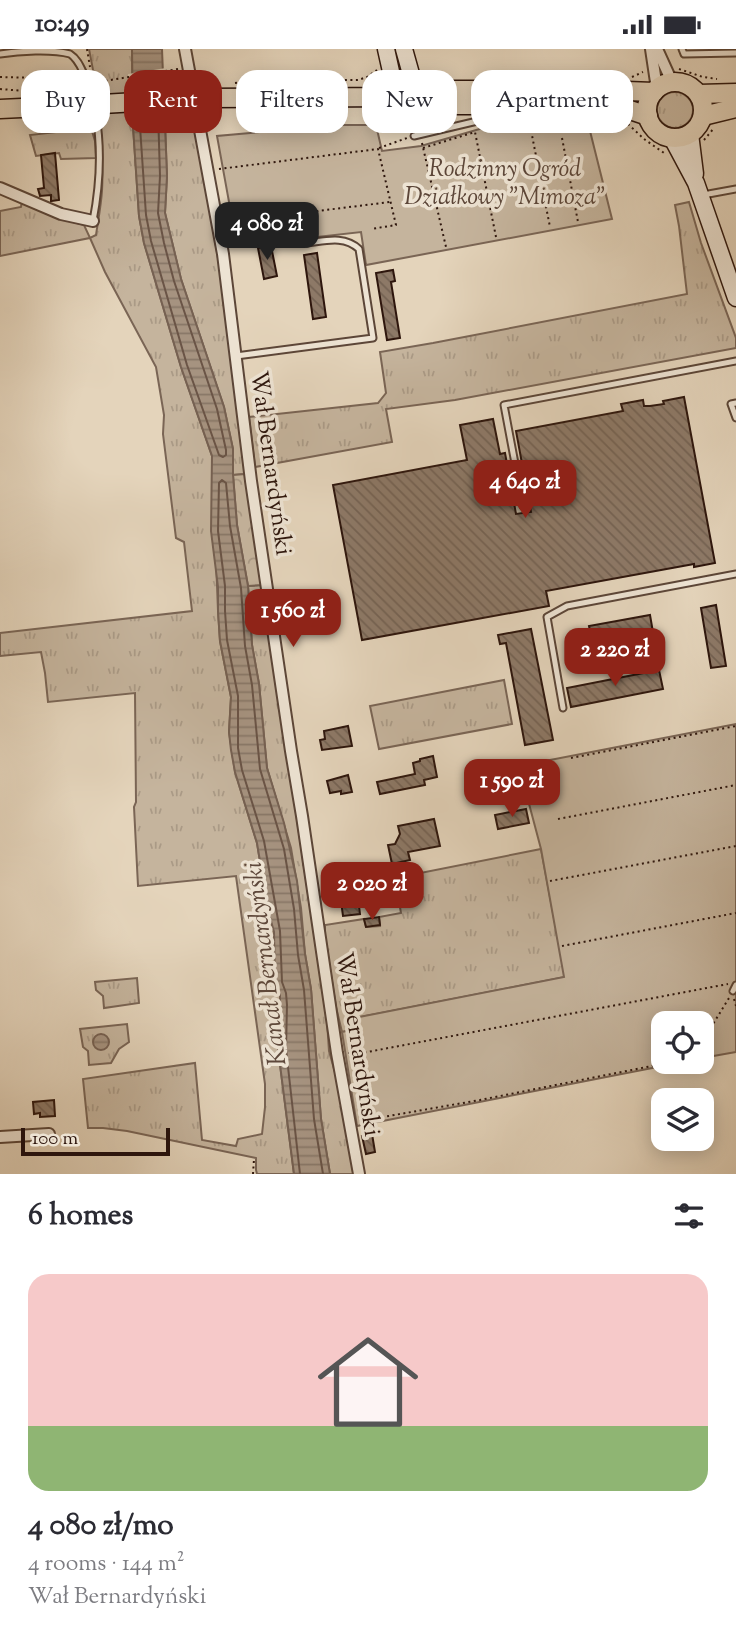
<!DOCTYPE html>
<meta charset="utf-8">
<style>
:root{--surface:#fff;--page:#f7f7f7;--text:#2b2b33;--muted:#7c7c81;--line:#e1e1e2;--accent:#8f2418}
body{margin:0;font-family:"Sorts Mill Goudy",serif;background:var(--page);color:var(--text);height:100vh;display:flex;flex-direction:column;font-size:26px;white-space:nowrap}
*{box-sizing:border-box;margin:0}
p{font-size:23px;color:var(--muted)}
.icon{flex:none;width:38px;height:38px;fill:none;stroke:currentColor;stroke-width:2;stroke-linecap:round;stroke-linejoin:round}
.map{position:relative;height:1125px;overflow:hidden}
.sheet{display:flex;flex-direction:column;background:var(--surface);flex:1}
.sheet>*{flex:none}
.guide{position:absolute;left:21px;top:21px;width:695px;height:63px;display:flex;gap:14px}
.buttons{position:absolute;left:651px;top:962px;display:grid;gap:14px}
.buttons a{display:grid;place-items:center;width:63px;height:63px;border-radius:14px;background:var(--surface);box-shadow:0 4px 18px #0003;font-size:35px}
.scale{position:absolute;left:21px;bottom:18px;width:149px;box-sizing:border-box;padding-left:7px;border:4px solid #2e160d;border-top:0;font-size:19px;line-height:24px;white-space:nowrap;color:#2e160d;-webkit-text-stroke:5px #ede3d3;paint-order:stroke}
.price{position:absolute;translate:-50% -60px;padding:0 16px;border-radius:14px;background:var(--accent);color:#fff;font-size:23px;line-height:46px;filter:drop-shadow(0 2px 4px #0008)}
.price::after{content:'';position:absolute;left:50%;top:42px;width:21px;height:16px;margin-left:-10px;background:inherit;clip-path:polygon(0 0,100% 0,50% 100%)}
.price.selected{background:#222;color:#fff}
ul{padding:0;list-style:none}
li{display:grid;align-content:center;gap:14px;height:371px;padding:0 28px}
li+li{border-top:2px solid var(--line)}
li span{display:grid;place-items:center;height:217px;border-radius:21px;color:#555}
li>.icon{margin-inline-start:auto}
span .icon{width:126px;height:126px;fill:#fffc;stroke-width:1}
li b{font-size:30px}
h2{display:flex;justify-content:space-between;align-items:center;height:84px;padding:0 28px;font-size:30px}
.tag{padding:0 24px;border-radius:21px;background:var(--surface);box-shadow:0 4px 18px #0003;font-size:24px;line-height:63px}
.tag.selected{background:var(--accent);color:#fff}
.status{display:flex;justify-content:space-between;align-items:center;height:49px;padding:0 35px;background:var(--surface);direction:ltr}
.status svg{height:19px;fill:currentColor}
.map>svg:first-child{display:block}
.grass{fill:url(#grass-tufts);stroke:#7a6555;stroke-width:2}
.forest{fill:url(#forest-crowns);stroke:#7a6555;stroke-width:2}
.garden{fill:#c5b49d;stroke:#7a6555;stroke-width:2}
.water{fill:url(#water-rules);stroke:#766152;stroke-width:2}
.pier{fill:#e4d4bb}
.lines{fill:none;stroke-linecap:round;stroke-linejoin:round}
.shore{stroke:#6a5446;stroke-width:2}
.building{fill:url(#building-back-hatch);stroke:#2e160d;stroke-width:2}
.lane-casing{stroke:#5c4638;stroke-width:9}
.street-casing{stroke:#5c4638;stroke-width:14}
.secondary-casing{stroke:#2e160d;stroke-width:19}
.primary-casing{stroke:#2e160d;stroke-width:21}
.path{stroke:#2e160d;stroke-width:2;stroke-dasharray:2 3.5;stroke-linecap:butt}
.lane{stroke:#ede3d3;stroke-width:5}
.street{stroke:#ede3d3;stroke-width:10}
.secondary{stroke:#ede3d3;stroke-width:16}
.primary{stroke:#e4d4bb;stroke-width:18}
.primary-bridge-casing{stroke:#2e160d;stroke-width:21;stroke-linecap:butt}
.primary-bridge{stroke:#e4d4bb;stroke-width:18}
.labels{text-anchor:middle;stroke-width:7;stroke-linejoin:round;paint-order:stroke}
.park-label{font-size:24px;font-style:italic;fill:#5b4538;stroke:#ede3d3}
.street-label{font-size:24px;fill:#2e160d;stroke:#ede3d3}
.water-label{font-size:26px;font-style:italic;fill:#5e483b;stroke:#ede3d3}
</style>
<div class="status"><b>10:49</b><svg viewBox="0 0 49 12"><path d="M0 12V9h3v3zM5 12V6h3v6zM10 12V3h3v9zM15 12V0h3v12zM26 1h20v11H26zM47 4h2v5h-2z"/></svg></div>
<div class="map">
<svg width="736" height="1125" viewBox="0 0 736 1125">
<defs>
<pattern id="grass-tufts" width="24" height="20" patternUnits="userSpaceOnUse" patternTransform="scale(1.75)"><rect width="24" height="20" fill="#c5b49d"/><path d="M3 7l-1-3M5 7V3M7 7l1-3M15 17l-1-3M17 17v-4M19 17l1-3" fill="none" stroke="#aa9a86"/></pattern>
<pattern id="forest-crowns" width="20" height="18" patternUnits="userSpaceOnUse" patternTransform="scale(1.75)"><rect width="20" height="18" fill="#c5b49d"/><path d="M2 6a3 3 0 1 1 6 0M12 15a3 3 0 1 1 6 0" fill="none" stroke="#aa9a86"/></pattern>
<pattern id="water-rules" width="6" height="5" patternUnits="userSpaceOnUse" patternTransform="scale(1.75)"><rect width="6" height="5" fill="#a69380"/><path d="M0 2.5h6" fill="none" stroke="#887767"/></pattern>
<pattern id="building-back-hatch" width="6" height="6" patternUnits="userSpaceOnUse" patternTransform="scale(1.75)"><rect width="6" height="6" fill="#8d7967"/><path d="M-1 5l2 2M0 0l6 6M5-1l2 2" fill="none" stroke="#746253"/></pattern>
</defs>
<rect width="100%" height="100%" fill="#e4d4bb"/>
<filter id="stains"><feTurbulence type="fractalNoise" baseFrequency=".00286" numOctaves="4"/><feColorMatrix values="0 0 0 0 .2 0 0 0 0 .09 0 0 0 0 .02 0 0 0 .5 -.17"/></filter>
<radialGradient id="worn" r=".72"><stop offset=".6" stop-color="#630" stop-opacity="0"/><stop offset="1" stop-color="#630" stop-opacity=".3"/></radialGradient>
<g class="grass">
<path d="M 89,0 L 132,0 L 133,77 L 139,167 L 144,194 L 181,318 L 212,407 L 218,562 L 220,592 L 231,648 L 229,683 L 235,723 L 257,794 L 268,861 L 274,883 L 275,935 L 280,946 L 280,956 L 278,1000 L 294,1125 L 257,1125 L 256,1121 L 256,1109 L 127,1082 L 103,1079 L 88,1079 L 83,1030 L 195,1014 L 202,1091 L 236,1097 L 238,1090 L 262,1085 L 265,1058 L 265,1035 L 236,827 L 138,837 L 134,758 L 136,753 L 135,644 L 48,653 L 45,624 L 41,603 L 0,607 L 0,584 L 192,562 L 184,493 L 176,489 L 163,385 L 164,366 L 156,318 L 105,223 L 90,189 L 0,207 L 0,162 L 21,158 L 22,152 L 59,169 L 84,176 L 90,189 L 96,186 C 98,172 101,157 102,142 C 104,109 100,76 95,43 L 92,39 L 95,36 L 101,35 L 101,30 L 99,31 L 93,21 Z"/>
<polygon points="177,23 179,29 185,31 186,53 196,79 220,221 245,425 233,426 233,400 224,358 181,230 165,164 167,127 163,25"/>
<circle cx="675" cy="61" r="18"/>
<polygon points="91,79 95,92 96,109 61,110 59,104 36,107 30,86"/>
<polygon points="689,153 701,194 736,289 736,299 455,351 386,360 392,393 255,418 249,368 378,354 386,344 380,303 433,294 687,245 679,177 675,156"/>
<polygon points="262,536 327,972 329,1002 336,1027 354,1125 330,1125 321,1070 311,940 305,905 301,859 291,799 267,719 259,635 252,596 248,537"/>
<polygon points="504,631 512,675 379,700 370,657"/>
<polygon points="541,800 565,928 350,970 352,981 342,983 336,958 325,887 325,876 364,870 366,878 380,877 379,868 401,864 395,829"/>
<polygon points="137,929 139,954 104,959 103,947 96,941 95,933"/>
<polygon points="127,975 129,993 119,1000 111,1014 89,1016 88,1002 83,998 80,980"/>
</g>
<polygon class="forest" points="245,425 262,536 248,537 237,476 233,426"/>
<g class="garden">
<polygon points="587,70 612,170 366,216 361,183 237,197 217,87 336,76 376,76 382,102 421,97 490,77"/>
<polygon points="736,675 736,1003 702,1009 702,975 663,975 663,1013 683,1013 357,1077 342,983 351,981 349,970 564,928 541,800 519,717"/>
</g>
<g class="water">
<polygon points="132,0 162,0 167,127 165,164 181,230 224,358 233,400 233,426 237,476 248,537 252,596 259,635 267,719 284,774 297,832 305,905 311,940 321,1070 330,1125 294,1125 278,1000 280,956 280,946 275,935 274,883 268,861 257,794 235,723 231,701 229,683 231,648 220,592 218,562 218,538 211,482 212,407 181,318 144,194 139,167 133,77"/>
<circle cx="101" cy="993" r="8"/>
</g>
<polygon class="pier" points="166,19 166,25 128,31 128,25"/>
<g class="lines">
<g class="shore">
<polyline points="139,63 146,166 151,192 187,316 219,406 223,408 226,406 226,401 217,360 174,232 164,194 158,164 160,127 158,62"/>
<polyline points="300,1125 286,1000 287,956 286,944 282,933 280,882 264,792 242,721 238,699 238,647 227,591 225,562 225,537 218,482 219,434 222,431 226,434 230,477 241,539 245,597 252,636 260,720 284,800 294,860 298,906 304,941 314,1070 323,1125"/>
</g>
</g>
<g class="building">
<polygon points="55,104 59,151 51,152 51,146 40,147 38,140 44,139 41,106"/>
<polygon points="271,197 277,227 264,230 258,199"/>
<polygon points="317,204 326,268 313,270 304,206"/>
<polygon points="393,221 395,232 391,233 400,289 387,291 376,224"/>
<polygon points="684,348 715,514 694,518 694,515 546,542 549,557 362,591 333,436 467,411 460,376 493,370 500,405 505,404 516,465 531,463 516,382 623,362 621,355 643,351 644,357 650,357 664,355 663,352"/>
<polygon points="716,556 726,617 711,619 701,559"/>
<polygon points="650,566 655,595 595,606 589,577"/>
<polygon points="531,580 553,691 525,696 506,594 500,595 498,586"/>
<polygon points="659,621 663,640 571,658 567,639"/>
<polygon points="348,677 352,697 322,701 320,691 325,690 324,682"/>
<polygon points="433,707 437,728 424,731 425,736 380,745 377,733 415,725 413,714 420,712 420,710"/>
<polygon points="348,726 352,743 341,745 341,742 330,744 327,732"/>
<polygon points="526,760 529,774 498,780 495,766"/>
<polygon points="434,770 440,797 408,803 410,811 392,815 388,796 395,795 400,785 398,777"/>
<polygon points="386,819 389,830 382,832 383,839 359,844 356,829 375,825 374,822"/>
<polygon points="358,849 360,865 343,867 341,852"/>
<polygon points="379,868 380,876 366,878 364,870"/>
<polygon points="54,1051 55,1067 40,1068 40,1064 34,1065 33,1053"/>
<polygon points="372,1085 375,1103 366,1105 362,1087"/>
</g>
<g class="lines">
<defs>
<g id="lane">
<polyline points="682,0 684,5 736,4"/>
<path d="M 0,5 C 19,2 52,0 70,5 C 78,10 81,19 85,27 C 103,73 102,125 93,172"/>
<polyline points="414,87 486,70 486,60"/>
<polyline points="703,146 736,140"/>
<path d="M 236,307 L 373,289 L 359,200 C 344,186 325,192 307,194"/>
<polyline points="736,354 731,355 736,369"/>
<polyline points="523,457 504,356 736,312"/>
<polyline points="563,659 547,568 567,557 736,525"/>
<polyline points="733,942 736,936"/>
</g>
<g id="street">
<polyline points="185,0 223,205 251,432 291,702 302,767 337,1004 359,1125"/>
<polyline points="651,0 657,40"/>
<polyline points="657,0 672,33"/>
<polyline points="0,139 61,165 93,172"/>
<polyline points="0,1088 49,1085"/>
</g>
<g id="secondary">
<polyline points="386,0 392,27 403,48"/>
<polyline points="403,48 411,25 404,0"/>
<polyline points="690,85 695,125"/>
<polyline points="672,89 696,134 736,249"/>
</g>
<g id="primary">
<circle cx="675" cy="61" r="28"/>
<polyline points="699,45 736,44"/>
<polyline points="205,49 403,48 438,41 600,41 654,43"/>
<polyline points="410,50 432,56 582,56 630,61 648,67"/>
<polyline points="0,60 85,56"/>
<polyline points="703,67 736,59"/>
</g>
</defs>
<use href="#lane" class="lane-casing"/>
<use href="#street" class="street-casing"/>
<use href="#secondary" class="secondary-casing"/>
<use href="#primary" class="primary-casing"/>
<g class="path">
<polyline points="87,0 90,18"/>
<polyline points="679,20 703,28 717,30"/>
<polyline points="94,25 98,33 178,20"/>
<polyline points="0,28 77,30"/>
<polyline points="632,28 643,23"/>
<polyline points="235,34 253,32 358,31 367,28 377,21"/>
<polyline points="0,40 37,43"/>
<polyline points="529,71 550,178"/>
<polyline points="628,75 644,90 664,104"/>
<polyline points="562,89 578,173"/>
<polyline points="704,91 714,79"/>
<polyline points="422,94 446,198"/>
<polyline points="379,99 407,89"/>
<polyline points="423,99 475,83 496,188"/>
<polyline points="219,120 378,100 396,176 371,180"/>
<polyline points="539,124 566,118"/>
<polyline points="229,173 390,153"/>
<polyline points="571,709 736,677"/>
<polyline points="558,770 736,736"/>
<polyline points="550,832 736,797"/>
<polyline points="562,897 736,864"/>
<polyline points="734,950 736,957"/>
<polyline points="702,993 729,949"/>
<polyline points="348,1004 362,1004 728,935"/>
<polyline points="360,1072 480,1051 672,1013"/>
<polyline points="253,1125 254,1110"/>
</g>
<use href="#lane" class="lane"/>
<use href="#street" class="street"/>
<use href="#secondary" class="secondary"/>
<use href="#primary" class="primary"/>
<defs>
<polyline id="primary-bridge" points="85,56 205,49"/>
</defs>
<use href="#primary-bridge" class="primary-bridge-casing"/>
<use href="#primary-bridge" class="primary-bridge"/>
</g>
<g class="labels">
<g class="park-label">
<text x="505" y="127">Rodzinny Ogród<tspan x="505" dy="28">Działkowy "Mimoza"</tspan></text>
</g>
<g class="street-label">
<text transform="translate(272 414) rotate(82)" y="8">Wał Bernardyński</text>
<text transform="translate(359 995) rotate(81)" y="8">Wał Bernardyński</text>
</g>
<g class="water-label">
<text transform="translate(264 915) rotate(-97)" y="9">Kanał Bernardyński</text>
</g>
</g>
<rect width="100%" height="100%" filter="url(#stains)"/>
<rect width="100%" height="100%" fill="url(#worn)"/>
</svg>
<div class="buttons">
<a><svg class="icon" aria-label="locate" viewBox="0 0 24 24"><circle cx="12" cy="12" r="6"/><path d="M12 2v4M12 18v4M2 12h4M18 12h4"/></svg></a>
<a><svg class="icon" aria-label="layers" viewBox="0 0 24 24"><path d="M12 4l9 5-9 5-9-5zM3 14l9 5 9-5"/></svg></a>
</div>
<div class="scale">100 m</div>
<b class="price selected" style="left:267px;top:213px">4 080 zł</b>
<b class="price" style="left:525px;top:471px">4 640 zł</b>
<b class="price" style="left:293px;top:600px">1 560 zł</b>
<b class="price" style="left:615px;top:639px">2 220 zł</b>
<b class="price" style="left:512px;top:770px">1 590 zł</b>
<b class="price" style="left:372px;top:873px">2 020 zł</b>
<div class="guide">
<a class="tag">Buy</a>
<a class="tag selected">Rent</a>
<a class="tag">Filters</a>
<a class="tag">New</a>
<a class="tag">Apartment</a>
</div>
</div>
<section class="sheet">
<h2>6 homes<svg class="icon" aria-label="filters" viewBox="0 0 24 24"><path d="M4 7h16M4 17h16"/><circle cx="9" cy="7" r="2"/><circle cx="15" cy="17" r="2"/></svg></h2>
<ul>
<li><span style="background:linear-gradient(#f6c9c9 70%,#8fb573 0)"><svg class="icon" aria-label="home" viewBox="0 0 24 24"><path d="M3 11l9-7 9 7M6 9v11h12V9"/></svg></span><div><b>4 080 zł/mo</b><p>4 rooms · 144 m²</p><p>Wał Bernardyński</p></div></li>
</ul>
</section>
